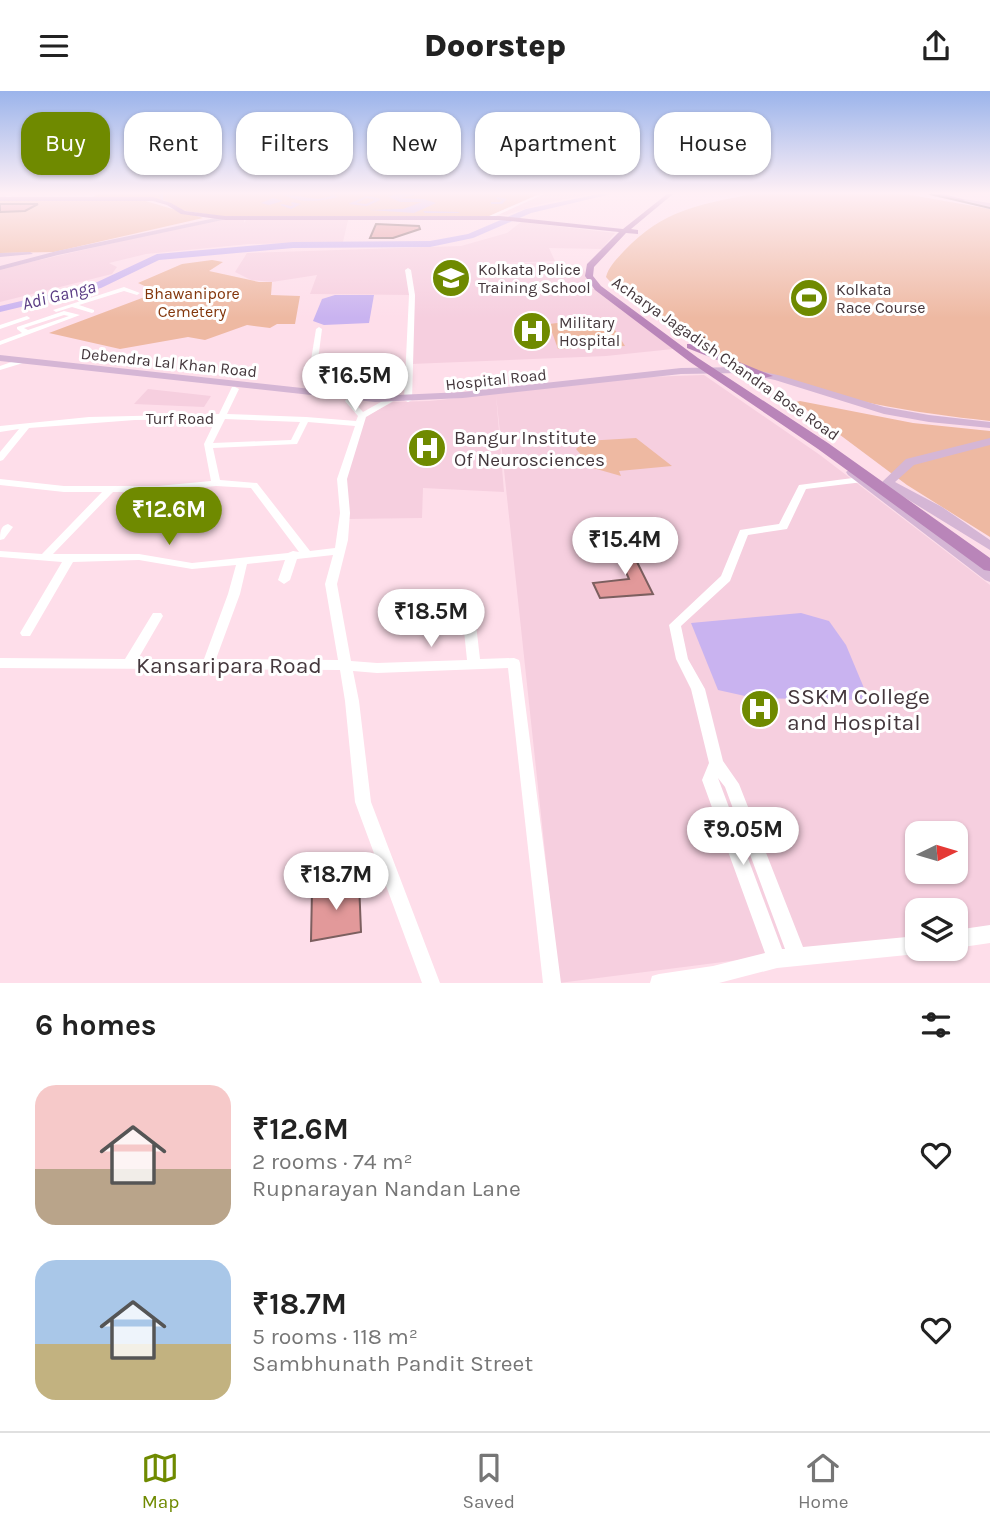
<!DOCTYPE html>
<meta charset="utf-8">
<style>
:root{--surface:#fff;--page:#f2f2f2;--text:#222;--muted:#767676;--line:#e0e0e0;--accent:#6f8a00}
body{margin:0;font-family:Karla,sans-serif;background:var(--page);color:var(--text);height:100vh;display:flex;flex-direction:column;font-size:26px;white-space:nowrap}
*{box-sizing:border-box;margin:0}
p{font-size:23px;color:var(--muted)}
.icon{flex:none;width:38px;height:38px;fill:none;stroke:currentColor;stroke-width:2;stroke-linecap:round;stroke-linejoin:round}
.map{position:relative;height:892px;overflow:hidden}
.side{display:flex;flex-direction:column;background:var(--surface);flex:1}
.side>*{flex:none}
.top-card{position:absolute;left:21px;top:21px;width:948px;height:63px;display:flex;gap:14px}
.needle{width:46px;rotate:85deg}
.controls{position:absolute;left:905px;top:730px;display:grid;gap:14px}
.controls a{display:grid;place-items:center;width:63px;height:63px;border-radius:14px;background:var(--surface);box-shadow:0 2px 5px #0004;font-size:35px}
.price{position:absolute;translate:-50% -60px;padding:0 16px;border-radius:24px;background:#fff;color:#222;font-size:23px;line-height:46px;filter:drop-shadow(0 2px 4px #0008)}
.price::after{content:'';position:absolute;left:50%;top:42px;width:21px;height:16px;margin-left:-10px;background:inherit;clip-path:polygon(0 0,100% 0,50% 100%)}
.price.selected{background:var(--accent);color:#fff}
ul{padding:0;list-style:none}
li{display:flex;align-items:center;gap:21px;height:175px;padding:0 35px}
li span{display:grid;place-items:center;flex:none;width:196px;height:140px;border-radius:21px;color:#555}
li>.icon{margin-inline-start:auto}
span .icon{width:84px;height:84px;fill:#fffc;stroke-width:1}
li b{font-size:30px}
h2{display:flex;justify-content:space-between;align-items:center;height:84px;padding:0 35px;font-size:30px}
.chip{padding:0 24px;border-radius:21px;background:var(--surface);box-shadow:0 2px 5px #0004;font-size:24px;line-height:63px}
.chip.selected{background:var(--accent);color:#fff}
header{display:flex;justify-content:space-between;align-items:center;height:91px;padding:0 35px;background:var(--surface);font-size:32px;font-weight:800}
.tab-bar{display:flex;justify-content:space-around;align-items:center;height:98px;border-top:2px solid var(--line);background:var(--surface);font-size:19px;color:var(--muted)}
.tab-bar a{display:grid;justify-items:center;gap:4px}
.tab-bar .selected{color:var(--accent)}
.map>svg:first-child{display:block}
.built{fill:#f6cfdf;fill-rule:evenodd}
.green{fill:#eeb9a2}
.water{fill:#c9b3f0}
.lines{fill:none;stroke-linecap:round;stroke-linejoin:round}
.canal{fill:#c9b3f0;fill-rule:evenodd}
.river{fill:#c9b3f0;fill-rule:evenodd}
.building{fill:#e2999a;stroke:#7c5f5f;stroke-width:2}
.minor{fill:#fff;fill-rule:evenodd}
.major{fill:#d5b6d5;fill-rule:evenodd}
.highway{fill:#b985b9;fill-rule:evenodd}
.tram{stroke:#6f5e65;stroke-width:2}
.labels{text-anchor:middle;stroke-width:6;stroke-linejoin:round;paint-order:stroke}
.far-poi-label{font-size:16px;fill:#44373c;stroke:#fff;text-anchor:start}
.far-park-label{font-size:16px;fill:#83360b;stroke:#fff}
.far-street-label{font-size:16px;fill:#44373c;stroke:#fff}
.far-water-label{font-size:18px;font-style:italic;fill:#5b3d85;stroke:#fff}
.poi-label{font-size:19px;fill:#44373c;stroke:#fff;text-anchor:start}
.near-street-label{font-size:23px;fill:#44373c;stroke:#fff}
.near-poi-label{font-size:23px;fill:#44373c;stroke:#fff;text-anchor:start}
</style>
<header><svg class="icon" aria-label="menu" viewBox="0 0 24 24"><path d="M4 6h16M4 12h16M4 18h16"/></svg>Doorstep<svg class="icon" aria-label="share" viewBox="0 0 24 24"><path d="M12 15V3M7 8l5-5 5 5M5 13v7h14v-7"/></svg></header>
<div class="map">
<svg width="990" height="892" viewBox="0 0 990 892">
<rect width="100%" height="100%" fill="#fedeea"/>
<g class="built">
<polygon points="544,103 591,103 541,113 506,124 499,123"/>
<polygon points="214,129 244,129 244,132 246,129 348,129 343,151 249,153 146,163 109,172 117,176 112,183 0,211 0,178"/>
<polygon points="521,131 615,142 602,158 549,157 555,170 473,173 560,172 582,175 592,196 555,199 596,198 673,258 606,265 411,273 415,204 310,203 317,184 272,191 251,189 235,181 247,162 461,155 507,142"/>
<path d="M 704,284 L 820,364 L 990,494 L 990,836 L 956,841 L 956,819 L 917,819 L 917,846 L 559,892 L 496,304 L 504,401 L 423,397 L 422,427 L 347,428 L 345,389 L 364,326 L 393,311 L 430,310 L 647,286 ZM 917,742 L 956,742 L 956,780 L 917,780 Z"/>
<polygon points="148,298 211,305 204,316 134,313"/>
</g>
<g class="green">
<polygon points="98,103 539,103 489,125 220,125 180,119 164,109 93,106"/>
<path d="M 752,103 L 905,103 L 990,118 L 990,330 C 876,318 756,295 660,230 C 641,217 621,204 606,186 C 609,175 616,169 624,160 C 663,119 698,114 752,103 Z"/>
<polygon points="142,109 203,127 54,161 0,162 0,110"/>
<polygon points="212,169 223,171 209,180 259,191 272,191 271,204 300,205 295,233 277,233 270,237 247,234 205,249 188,246 120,258 49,242 158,201 138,192 182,173"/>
<polygon points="607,226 625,255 558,258 549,233"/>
<polygon points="800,310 913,332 990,340 990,446 907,394 796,311"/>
<polygon points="636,347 672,375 619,380 621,385 593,377 576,358 585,350"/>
</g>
<g class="water">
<polygon points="398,103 419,103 399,107 424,108 436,112 414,122 370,119 403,118 422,111 400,111 387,105"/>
<polygon points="335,204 374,204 369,232 324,234 313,230 322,208"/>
<polygon points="801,522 829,530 846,554 869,609 754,607 718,599 691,532"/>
</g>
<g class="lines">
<g class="canal">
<polygon points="159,103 163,103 163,109 161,109"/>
<path d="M 284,103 L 318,108 L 332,105 L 328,103 L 332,103 L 338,106 C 325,110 295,113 284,103 Z"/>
<path d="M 367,105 L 379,107 L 380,109 L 367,115 L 348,113 ZM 367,107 L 375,109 L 366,113 L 356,112 Z"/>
<polygon points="497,106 507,108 502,113 491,113 491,111 500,111 502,109 496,108"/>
<polygon points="273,107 283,110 269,114 261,112"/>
<polygon points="292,111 301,113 291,118 280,114 282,113 291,115 294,114 291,113"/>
<polygon points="423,120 458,121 460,122 425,122"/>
</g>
<polygon class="river" points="599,103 611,103 531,122 473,147 430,156 293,157 159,169 101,197 0,221 0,215 93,193 157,163 293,151 430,150 468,143 526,118"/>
</g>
<g class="building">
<polygon points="0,113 38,113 25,120 0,121"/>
<polygon points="376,133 419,135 420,138 393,147 370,147"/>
<polygon points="626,449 653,503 600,507 593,492 629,488 613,451"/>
<polygon points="359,791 361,841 311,850 312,799"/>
</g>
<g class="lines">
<g class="minor">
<polygon points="12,103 17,103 0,110 0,108"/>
<polygon points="540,103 544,103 489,128 485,127"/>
<polygon points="408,177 411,179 415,204 412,309 408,311 404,309 409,204 405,179"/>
<polygon points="124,196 140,202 137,204 124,200 79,214 94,219 94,221 92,222 72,216 56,221 53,219"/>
<path d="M 64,220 L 80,224 L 0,254 L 0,250 L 22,242 L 17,238 L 17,236 ZM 64,224 L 69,225 L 28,239 L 24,237 Z"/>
<polygon points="27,225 30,227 29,228 0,238 0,234"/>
<polygon points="319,236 322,238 314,300 310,302 306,300 316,238"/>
<polygon points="20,268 23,268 23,272 0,279 0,275"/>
<path d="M 232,296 L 235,296 L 239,298 L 227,323 L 306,326 L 356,330 L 358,325 L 345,310 L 349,304 L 355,304 L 356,306 L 353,310 L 363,321 L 388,307 L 391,307 L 395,309 L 366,326 L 347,388 L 350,422 L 348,449 L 337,493 L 351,570 L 377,572 L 467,569 L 462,520 L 424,522 L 420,521 L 418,518 L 420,515 L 424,514 L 468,512 L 472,513 L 474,516 L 480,568 L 514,567 L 519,569 L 520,572 L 561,892 L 543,892 L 508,577 L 377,582 L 353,580 L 359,610 L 371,711 L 440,892 L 422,892 L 355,711 L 345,610 L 340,579 L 0,577 L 0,567 L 125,568 L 153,522 L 161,522 L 163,525 L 138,568 L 204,568 L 228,503 L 236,474 L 192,478 L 139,469 L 73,471 L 30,545 L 22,545 L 20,542 L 62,471 L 0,466 L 0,460 L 42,463 L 102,401 L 64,401 L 0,394 L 0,388 L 64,395 L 158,395 L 211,390 L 204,353 L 216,328 L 135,329 L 29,337 L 3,369 L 0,370 L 0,361 L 19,338 L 0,341 L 0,335 L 89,326 L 219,323 ZM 225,328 L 300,331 L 291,349 L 213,352 ZM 308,331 L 355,335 L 337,388 L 340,422 L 335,457 L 310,460 L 257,392 L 220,389 L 213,357 L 297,353 ZM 216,395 L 251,397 L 299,461 L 293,460 L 288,462 L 192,472 L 139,463 L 53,463 L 113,401 L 144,401 L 129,424 L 134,427 L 138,426 L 154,401 ZM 333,464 L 325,493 L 338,569 L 216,568 L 240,503 L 247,473 L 285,469 L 278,489 L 284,493 L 290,489 L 297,468 Z"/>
<path d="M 868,385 L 871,386 L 873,388 L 871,390 L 806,398 L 787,438 L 748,444 L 730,490 L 681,535 L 688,568 L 705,598 L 723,670 L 739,693 L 803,856 L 917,845 L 917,858 L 925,858 L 923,860 L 917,863 L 777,877 L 719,892 L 650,892 L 652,885 L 659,883 L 713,875 L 765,862 L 702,689 L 709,672 L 691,598 L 676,568 L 669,534 L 721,485 L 740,439 L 779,433 L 799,394 ZM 718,687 L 725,696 L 785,858 L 782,858 Z"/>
<path d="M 8,433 L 13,436 L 4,448 L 0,449 C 0,442 0,435 8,433 Z"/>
<polygon points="990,834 990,852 956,857 956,839"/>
</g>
<g class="major">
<polygon points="930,103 990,112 990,116 932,105"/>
<polygon points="225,125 227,128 58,164 0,179 0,175 57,160"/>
<polygon points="0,162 30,161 33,163 0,166"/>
<polygon points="0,264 375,305 463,301 681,277 742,276 782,285 884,316 929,324 990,331 990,337 929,331 884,323 775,289 742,282 681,283 463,307 375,311 0,270"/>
<polygon points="990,347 990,354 914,374 895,391 942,416 990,449 990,459 881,392 906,368"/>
<polygon points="852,377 990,479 990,491 985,489 848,384 846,381"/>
</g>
<g class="highway">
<polygon points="667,103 673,103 631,138 638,139 638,143 626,142 594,176 593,185 601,195 698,267 828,352 990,467 990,480 984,479 818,358 690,271 595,199 585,185 587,173 619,141 500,129 225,129 181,123 167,114 153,110 0,110 0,106 153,106 171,112 185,120 225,125 500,125 623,138"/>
<polygon points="935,103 944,103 965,109 962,111"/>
<polygon points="687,253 695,253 773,285 763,287 687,257"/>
</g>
<polyline class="tram" points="930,103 990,117"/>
</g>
<linearGradient id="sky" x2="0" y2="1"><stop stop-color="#9bb4eb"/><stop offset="0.45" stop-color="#fff0f6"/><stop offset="1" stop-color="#fff0f6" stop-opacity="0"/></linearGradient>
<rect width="990" height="227" fill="url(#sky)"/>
<defs>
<symbol id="university-disc" viewBox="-11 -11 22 22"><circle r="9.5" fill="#6f8a00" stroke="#fff"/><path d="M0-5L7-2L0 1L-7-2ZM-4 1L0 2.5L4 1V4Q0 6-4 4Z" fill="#fff"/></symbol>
<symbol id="stadium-disc" viewBox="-11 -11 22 22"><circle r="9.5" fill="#6f8a00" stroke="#fff"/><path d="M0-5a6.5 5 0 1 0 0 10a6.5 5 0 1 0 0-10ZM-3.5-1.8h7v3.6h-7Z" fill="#fff"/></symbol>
<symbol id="hospital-disc" viewBox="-11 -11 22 22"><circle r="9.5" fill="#6f8a00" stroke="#fff"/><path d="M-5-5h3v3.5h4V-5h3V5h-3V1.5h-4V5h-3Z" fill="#fff"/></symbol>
</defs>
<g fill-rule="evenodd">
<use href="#university-disc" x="429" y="165" width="44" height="44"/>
<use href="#stadium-disc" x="787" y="185" width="44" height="44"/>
<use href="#hospital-disc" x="510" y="218" width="44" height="44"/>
<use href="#hospital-disc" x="405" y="335" width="44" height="44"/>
<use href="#hospital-disc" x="738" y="596" width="44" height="44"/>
</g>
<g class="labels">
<g class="far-poi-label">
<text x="478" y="184">Kolkata Police<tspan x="478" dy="18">Training School</tspan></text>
<text x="836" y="204">Kolkata<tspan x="836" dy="18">Race Course</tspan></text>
<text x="559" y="237">Military<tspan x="559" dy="18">Hospital</tspan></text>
</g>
<g class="far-park-label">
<text x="192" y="208">Bhawanipore<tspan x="192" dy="18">Cemetery</tspan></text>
</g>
<g class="far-street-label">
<text transform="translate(726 267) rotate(35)" y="6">Acharya Jagadish Chandra Bose Road</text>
<text transform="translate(169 271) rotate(6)" y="6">Debendra Lal Khan Road</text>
<text transform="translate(496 288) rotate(-6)" y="6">Hospital Road</text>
<text x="180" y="333">Turf Road</text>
</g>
<g class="far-water-label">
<text transform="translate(59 204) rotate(-14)" y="6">Adi Ganga</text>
</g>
<g class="poi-label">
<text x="454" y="353">Bangur Institute<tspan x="454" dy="22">Of Neurosciences</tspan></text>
</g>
<g class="near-street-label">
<text x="229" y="582">Kansaripara Road</text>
</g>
<g class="near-poi-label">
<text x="787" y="613">SSKM College<tspan x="787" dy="26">and Hospital</tspan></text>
</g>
</g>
</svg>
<div class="controls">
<a><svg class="needle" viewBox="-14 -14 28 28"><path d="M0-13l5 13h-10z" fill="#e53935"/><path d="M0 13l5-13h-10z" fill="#767676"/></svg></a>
<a><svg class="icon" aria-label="layers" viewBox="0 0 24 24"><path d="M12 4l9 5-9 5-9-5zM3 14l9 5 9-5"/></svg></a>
</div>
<b class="price" style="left:355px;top:322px">₹16.5M</b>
<b class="price selected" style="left:169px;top:456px">₹12.6M</b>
<b class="price" style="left:625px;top:486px">₹15.4M</b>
<b class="price" style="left:431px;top:558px">₹18.5M</b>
<b class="price" style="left:743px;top:776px">₹9.05M</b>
<b class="price" style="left:336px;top:821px">₹18.7M</b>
<div class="top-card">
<a class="chip selected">Buy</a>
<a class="chip">Rent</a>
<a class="chip">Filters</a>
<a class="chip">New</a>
<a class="chip">Apartment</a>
<a class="chip">House</a>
</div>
</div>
<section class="side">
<h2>6 homes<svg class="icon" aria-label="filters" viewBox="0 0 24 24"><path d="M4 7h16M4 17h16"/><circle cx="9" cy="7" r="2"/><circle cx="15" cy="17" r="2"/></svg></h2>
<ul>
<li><span style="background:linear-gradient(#f6c9c9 60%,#b9a48a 0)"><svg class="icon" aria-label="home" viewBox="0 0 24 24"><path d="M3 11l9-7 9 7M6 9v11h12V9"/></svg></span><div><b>₹12.6M</b><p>2 rooms · 74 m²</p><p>Rupnarayan Nandan Lane</p></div><svg class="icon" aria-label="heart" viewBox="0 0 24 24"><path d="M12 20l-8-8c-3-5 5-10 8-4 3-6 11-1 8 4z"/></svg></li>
<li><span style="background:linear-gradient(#a9c7e8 60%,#c2b280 0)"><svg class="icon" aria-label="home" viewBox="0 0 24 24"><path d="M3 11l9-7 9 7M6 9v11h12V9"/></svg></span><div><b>₹18.7M</b><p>5 rooms · 118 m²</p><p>Sambhunath Pandit Street</p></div><svg class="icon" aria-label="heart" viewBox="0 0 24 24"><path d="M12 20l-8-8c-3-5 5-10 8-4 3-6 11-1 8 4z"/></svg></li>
</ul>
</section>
<nav class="tab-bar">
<a class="selected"><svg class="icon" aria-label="map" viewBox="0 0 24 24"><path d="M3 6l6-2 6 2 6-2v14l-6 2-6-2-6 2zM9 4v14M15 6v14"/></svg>Map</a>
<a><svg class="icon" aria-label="saved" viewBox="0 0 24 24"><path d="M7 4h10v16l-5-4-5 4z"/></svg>Saved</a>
<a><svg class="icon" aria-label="home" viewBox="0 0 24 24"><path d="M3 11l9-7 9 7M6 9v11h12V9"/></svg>Home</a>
</nav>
